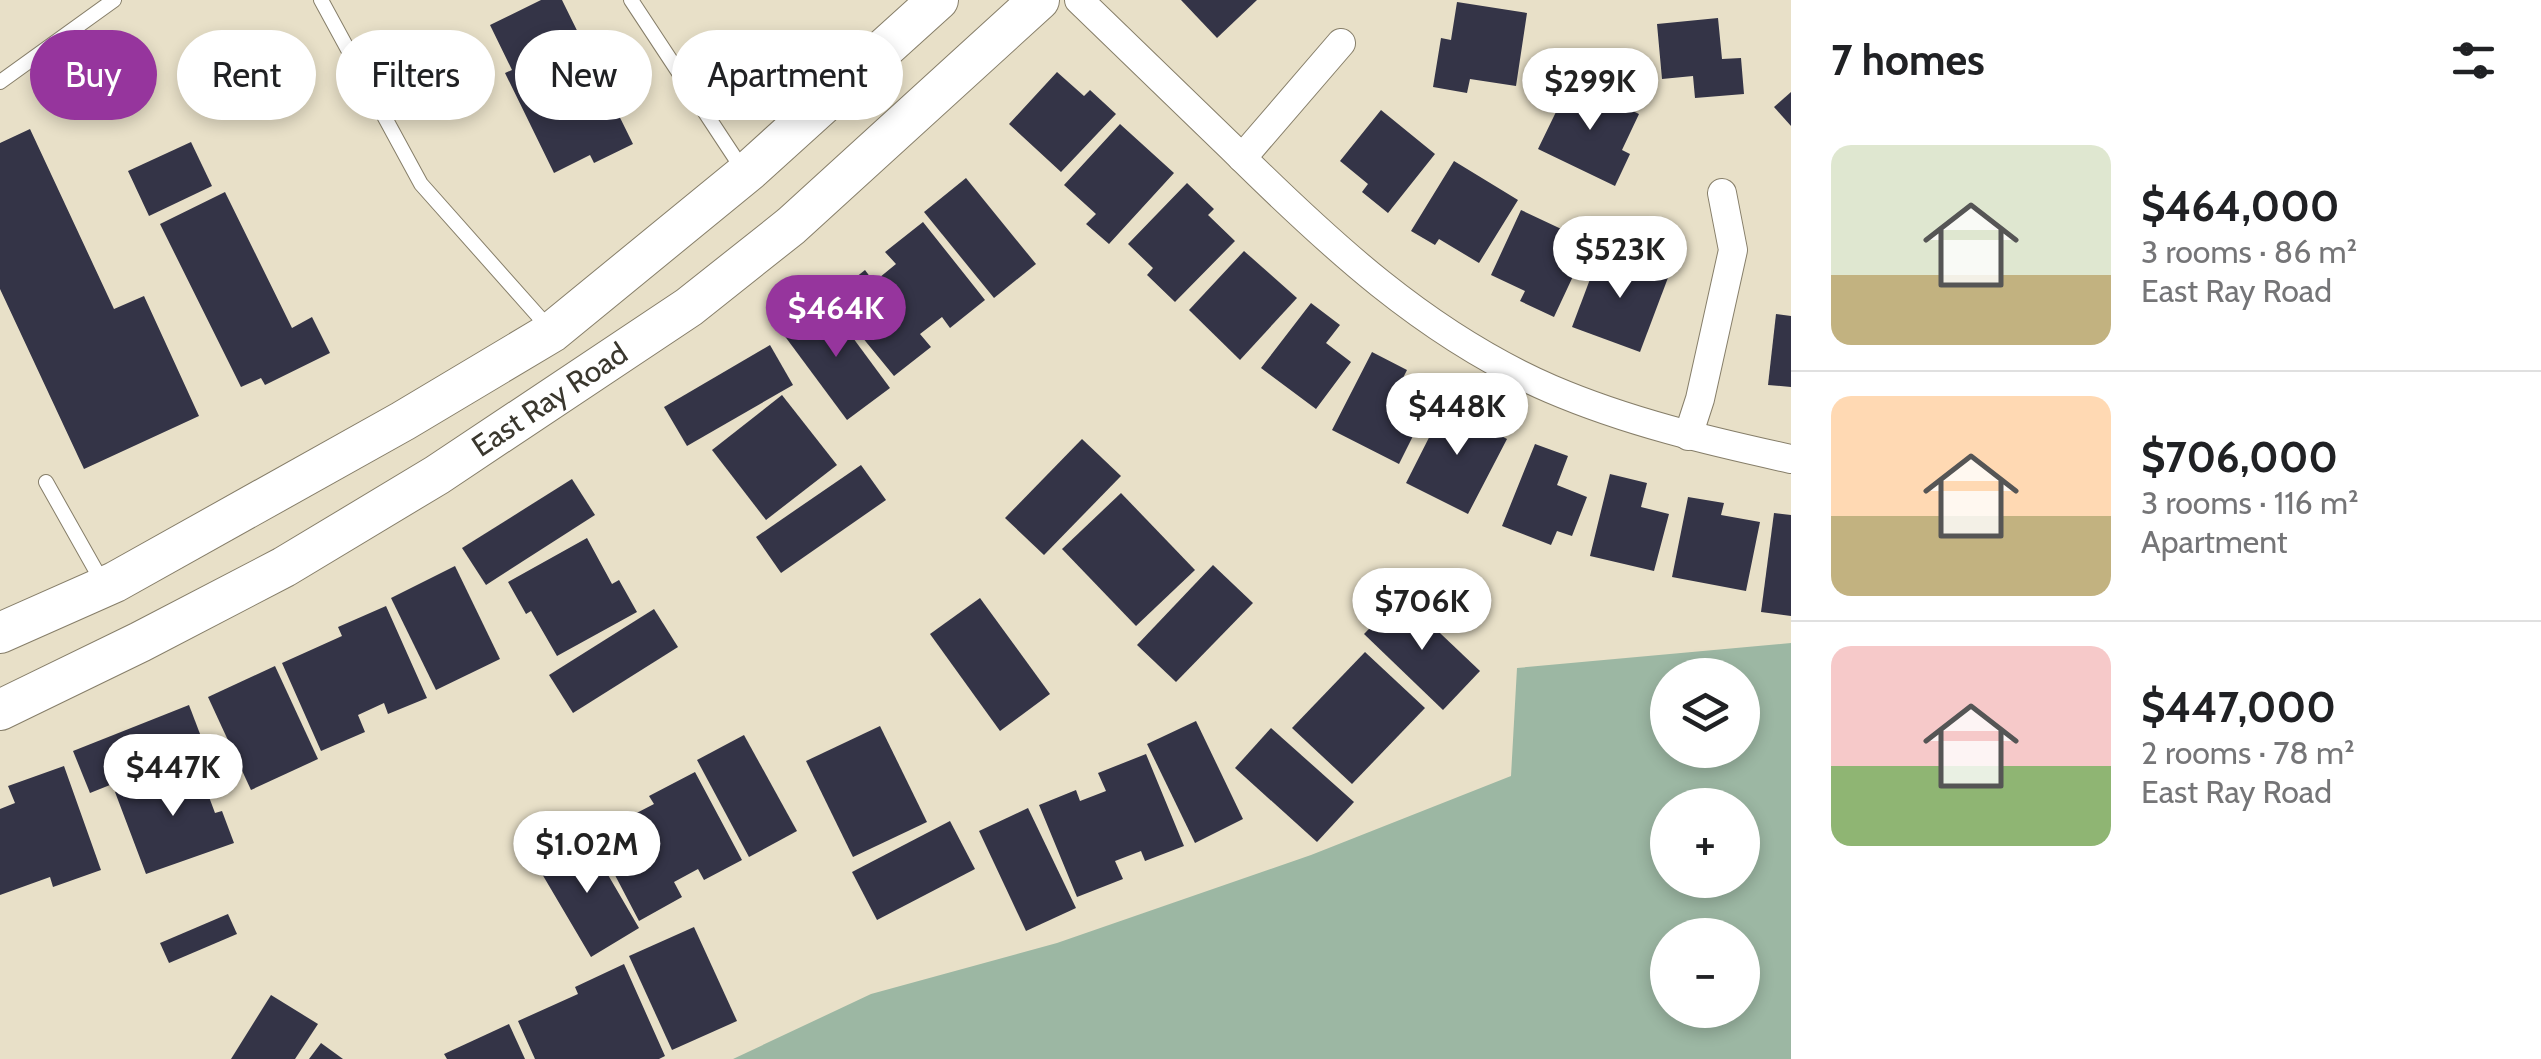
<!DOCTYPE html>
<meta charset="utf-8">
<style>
:root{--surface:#fff;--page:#f6f6f6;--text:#202124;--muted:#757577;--line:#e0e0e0;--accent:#96359d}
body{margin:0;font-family:Cabin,sans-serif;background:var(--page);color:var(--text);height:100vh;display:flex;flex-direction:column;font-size:38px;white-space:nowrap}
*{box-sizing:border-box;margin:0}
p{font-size:32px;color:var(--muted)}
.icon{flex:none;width:55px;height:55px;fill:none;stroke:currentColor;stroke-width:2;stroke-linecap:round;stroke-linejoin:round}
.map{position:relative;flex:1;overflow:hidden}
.drawer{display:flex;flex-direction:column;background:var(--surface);width:750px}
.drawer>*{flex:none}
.top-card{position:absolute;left:30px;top:30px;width:950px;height:90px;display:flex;gap:20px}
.controls{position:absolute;left:1650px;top:658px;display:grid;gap:20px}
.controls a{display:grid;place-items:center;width:110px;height:110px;border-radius:50%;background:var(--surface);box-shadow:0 5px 15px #0003;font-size:50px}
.price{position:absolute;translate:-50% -85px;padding:0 22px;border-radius:35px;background:#fff;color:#222;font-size:32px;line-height:65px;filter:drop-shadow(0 2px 5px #0008)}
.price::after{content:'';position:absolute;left:50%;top:60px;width:30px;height:22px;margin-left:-15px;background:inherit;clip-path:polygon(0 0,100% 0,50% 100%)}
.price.selected{background:var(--accent);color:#fff}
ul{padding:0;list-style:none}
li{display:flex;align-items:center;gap:30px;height:250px;padding:0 40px}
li+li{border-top:2px solid var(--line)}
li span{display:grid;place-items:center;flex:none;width:280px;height:200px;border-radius:20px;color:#555}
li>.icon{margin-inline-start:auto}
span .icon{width:120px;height:120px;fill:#fffc;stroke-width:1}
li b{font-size:42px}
h2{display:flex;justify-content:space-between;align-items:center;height:120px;padding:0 40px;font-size:42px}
.chip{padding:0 35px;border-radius:45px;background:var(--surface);box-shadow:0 5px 15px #0003;font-size:35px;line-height:90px}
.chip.selected{background:var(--accent);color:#fff}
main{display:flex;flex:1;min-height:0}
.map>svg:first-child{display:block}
.green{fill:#9cb7a3;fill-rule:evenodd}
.building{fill:#343447}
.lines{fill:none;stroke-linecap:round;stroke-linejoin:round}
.lane-casing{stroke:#867e69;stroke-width:16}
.street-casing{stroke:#867e69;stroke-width:30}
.secondary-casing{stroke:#867e69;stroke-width:42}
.lane{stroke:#fff;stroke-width:14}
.street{stroke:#fff;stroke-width:28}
.secondary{stroke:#fff;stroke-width:40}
.labels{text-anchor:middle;stroke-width:10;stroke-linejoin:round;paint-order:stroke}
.street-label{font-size:30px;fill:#3a372e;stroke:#e8e0c8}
</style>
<main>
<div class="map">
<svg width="1791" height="1059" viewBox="0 0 1791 1059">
<rect width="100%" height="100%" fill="#e8e0c8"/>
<path class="green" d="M 1791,643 L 1791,1059 L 733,1059 L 871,994 L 1057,943 L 1311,855 L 1511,776 L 1517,668 ZM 1668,675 L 1742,675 L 1742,750 L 1668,750 ZM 1668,805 L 1742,805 L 1742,880 L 1668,880 ZM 1668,935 L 1742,935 L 1742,1010 L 1668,1010 Z"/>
<g class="building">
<polygon points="541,0 562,0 633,144 594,163 590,155 554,173 505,73 512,70 490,25"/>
<polygon points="1181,0 1257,0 1217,38"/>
<polygon points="1457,2 1527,13 1516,86 1470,79 1467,93 1433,87 1441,38 1451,40"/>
<polygon points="1718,18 1722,59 1741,58 1744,94 1695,98 1693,76 1662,79 1657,24"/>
<polygon points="1057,72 1084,96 1090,90 1116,114 1061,172 1009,124"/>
<polygon points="1571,81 1639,114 1622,150 1630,154 1615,186 1538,149"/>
<polygon points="1791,92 1791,126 1774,107"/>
<polygon points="1381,110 1435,154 1388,213 1362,192 1368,184 1340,161"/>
<polygon points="1120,124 1174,173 1109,244 1086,224 1096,214 1064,185"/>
<polygon points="30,129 114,309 144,296 199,416 84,469 0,289 0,143"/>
<polygon points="191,142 212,186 149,216 128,171"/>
<polygon points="1454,161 1518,200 1479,263 1439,239 1435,245 1411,231"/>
<polygon points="966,178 1036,264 994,298 924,212"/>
<polygon points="1187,183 1214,209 1208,215 1235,241 1175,302 1147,275 1153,268 1128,244"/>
<polygon points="225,192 292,328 312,317 330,353 265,385 261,378 241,387 160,224"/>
<polygon points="1521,210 1589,242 1554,317 1520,301 1525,291 1491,275"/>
<polygon points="923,222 985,300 950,328 942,317 920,334 931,347 894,376 830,298 865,270 874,282 896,264 885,252"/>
<polygon points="1601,250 1669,275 1640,352 1572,327"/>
<polygon points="1244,251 1297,298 1240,360 1189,310"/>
<polygon points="825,300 890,388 847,420 781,331"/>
<polygon points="1311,303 1340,325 1326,343 1351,362 1316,409 1261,368"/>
<polygon points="1776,314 1791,316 1791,387 1768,385"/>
<polygon points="770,345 793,385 687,446 664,407"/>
<polygon points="1372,352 1407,370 1403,378 1434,394 1399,464 1332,430"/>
<polygon points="782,395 837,465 766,520 712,450"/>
<polygon points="1449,398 1481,415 1477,423 1507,439 1468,514 1406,483"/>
<polygon points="1082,439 1121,476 1044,555 1005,518"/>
<polygon points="1535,444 1568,456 1557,485 1587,497 1572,536 1557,531 1551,545 1502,526"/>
<polygon points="861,465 886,500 781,573 756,537"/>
<polygon points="1610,474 1647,483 1641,507 1669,514 1654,571 1590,556"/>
<polygon points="572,479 595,515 486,585 462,548"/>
<polygon points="1121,493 1195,570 1136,626 1062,549"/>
<polygon points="1688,497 1724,503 1721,515 1760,522 1746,591 1672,577"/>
<polygon points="1774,513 1791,515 1791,616 1761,612"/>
<polygon points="587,538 612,584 619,580 637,612 557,656 531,611 526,614 508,582"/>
<polygon points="1213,565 1253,603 1176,682 1137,645"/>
<polygon points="455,566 500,659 436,690 391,598"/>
<polygon points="1401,596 1480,671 1443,710 1364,634"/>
<polygon points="980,598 1050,694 1000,731 930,634"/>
<polygon points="386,606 427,698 388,714 384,703 358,715 365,732 321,751 282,663 342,636 338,627"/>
<polygon points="654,609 678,647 573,713 549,675"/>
<polygon points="1365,652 1425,708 1352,784 1292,728"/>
<polygon points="275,666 318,759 251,790 208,697"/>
<polygon points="189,705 205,747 90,793 73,751"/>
<polygon points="1196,721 1243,819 1195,843 1147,744"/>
<polygon points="880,726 927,822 853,857 806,761"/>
<polygon points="1271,728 1354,802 1317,842 1235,768"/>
<polygon points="744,735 797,831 749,857 697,760"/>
<polygon points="1146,754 1184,846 1145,861 1141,851 1115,861 1123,879 1077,897 1039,805 1076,790 1080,801 1106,791 1098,773"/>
<polygon points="196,762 215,813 222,811 234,843 146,874 115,792"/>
<polygon points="64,766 101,870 53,887 50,877 0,895 0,809 15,803 8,786"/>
<polygon points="695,772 742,860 704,880 698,869 674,882 682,897 639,921 594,835 654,804 649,796"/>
<polygon points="1028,808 1076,908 1026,931 979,831"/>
<polygon points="950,821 975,869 877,920 852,872"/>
<polygon points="579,836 592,859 597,856 639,928 591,957 535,862"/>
<polygon points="228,914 237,934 169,963 160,943"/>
<polygon points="694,927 737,1021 672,1050 629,956"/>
<polygon points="624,964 665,1056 659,1059 535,1059 518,1021 578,994 575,987"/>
<polygon points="271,995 318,1024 295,1059 231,1059"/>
<polygon points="509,1024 525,1059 447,1059 444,1054"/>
<polygon points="321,1043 343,1059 309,1059"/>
</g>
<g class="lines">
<defs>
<g id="lane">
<polyline points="321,0 421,184 548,327"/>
<polyline points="631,0 745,173"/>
<polyline points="0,82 114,0"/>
<polyline points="46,482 104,585"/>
</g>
<g id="street">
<path d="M 1079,0 C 1130,49 1181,98 1232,148 C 1327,242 1426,335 1551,389 C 1628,422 1709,441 1791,459"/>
<polyline points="1242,158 1341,43"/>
<polyline points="1688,436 1700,399 1733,250 1722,193"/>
</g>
<g id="secondary">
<polyline points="0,633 115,582 403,421 552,332 750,170 938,0"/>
<path id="s1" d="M 0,710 L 140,642 L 284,567 L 437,475 L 689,307 L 791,226 L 1039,0"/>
</g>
</defs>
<use href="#lane" class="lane-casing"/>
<use href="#street" class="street-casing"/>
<use href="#secondary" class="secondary-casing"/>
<use href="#lane" class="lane"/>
<use href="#street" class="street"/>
<use href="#secondary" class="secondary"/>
</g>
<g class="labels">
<g class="street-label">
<text dy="10" stroke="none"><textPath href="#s1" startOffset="632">East Ray Road</textPath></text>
</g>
</g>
</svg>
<div class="controls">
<a><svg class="icon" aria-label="layers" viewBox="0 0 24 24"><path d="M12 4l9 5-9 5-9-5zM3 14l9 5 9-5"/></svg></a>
<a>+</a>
<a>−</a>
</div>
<b class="price" style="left:1590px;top:133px">$299K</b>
<b class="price" style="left:1620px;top:301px">$523K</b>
<b class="price selected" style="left:836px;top:360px">$464K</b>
<b class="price" style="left:1457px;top:458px">$448K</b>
<b class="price" style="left:1422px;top:653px">$706K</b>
<b class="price" style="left:173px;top:819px">$447K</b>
<b class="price" style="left:587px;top:896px">$1.02M</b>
<div class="top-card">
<a class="chip selected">Buy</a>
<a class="chip">Rent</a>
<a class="chip">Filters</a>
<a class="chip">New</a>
<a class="chip">Apartment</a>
</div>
</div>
<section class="drawer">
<h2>7 homes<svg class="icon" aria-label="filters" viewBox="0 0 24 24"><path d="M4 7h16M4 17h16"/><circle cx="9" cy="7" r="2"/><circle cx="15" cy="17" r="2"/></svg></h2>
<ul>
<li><span style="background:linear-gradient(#dfe7d0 65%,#c2b280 0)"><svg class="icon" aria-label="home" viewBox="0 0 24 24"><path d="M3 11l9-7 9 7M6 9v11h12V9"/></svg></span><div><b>$464,000</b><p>3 rooms · 86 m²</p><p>East Ray Road</p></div></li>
<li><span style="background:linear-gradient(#ffd9b3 60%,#c2b280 0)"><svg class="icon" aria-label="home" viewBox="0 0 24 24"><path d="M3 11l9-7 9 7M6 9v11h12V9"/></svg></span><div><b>$706,000</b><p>3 rooms · 116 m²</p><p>Apartment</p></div></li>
<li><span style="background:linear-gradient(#f6c9c9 60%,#8fb573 0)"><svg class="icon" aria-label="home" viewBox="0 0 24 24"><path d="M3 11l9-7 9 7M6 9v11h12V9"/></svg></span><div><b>$447,000</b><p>2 rooms · 78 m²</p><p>East Ray Road</p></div></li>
</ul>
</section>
</main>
